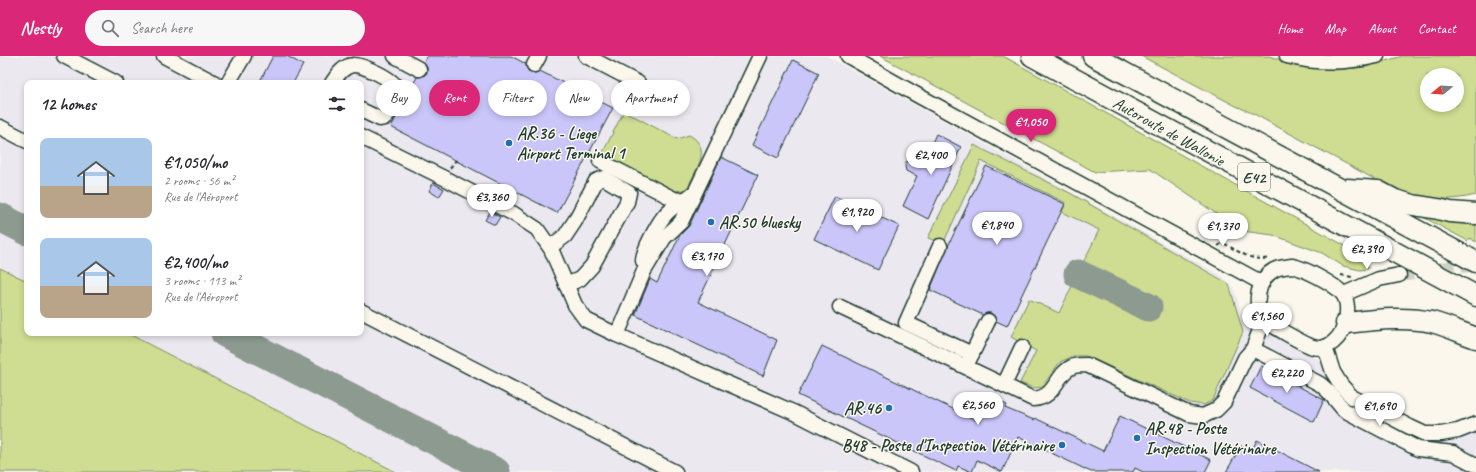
<!DOCTYPE html>
<meta charset="utf-8">
<style>
:root{--surface:#fff;--page:#f7f7f7;--text:#2b2b33;--muted:#7c7c81;--accent:#db2777}
body{margin:0;font-family:Caveat,sans-serif;background:var(--page);color:var(--text);height:100vh;display:flex;flex-direction:column;font-size:15px;white-space:nowrap}
*{box-sizing:border-box;margin:0}
p{font-size:13px;color:var(--muted)}
.icon{flex:none;width:22px;height:22px;fill:none;stroke:currentColor;stroke-width:2;stroke-linecap:round;stroke-linejoin:round}
.map{position:relative;flex:1;overflow:hidden}
.side{position:absolute;left:24px;top:24px;width:340px;height:256px;display:flex;flex-direction:column;background:var(--surface);border-radius:8px;box-shadow:0 2px 6px #0003}
.side>*{flex:none}
.guide{position:absolute;left:376px;top:24px;width:380px;height:36px;display:flex;gap:8px}
.needle{width:26px;rotate:252deg}
.buttons{position:absolute;left:1420px;top:12px;display:grid;gap:8px}
.buttons a{display:grid;place-items:center;width:44px;height:44px;border-radius:50%;background:var(--surface);box-shadow:0 2px 6px #0003;font-size:20px}
.price{position:absolute;translate:-50% -34px;padding:0 9px;border-radius:14px;background:#fff;color:#222;font-size:13px;line-height:26px;filter:drop-shadow(0 1px 2px #0008)}
.price::after{content:'';position:absolute;left:50%;top:24px;width:12px;height:9px;margin-left:-6px;background:inherit;clip-path:polygon(0 0,100% 0,50% 100%)}
.price.active{background:var(--accent);color:#fff}
ul{padding:0;list-style:none}
li{display:flex;align-items:center;gap:12px;height:100px;padding:0 16px}
li span{display:grid;place-items:center;flex:none;width:112px;height:80px;border-radius:8px;color:#555}
li>.icon{margin-inline-start:auto}
span .icon{width:48px;height:48px;fill:#fffc;stroke-width:1}
li b{font-size:17px}
h2{display:flex;justify-content:space-between;align-items:center;height:48px;padding:0 16px;font-size:17px}
.tag{padding:0 14px;border-radius:18px;background:var(--surface);box-shadow:0 2px 6px #0003;font-size:14px;line-height:36px}
.tag.active{background:var(--accent);color:#fff}
header{display:flex;align-items:center;gap:24px;box-sizing:border-box;height:56px;padding:0 20px;background:var(--accent);color:#fff}
header strong{font-size:19px}
nav{display:flex;gap:22px;margin-inline-start:auto;font-size:14px}
.search{width:280px;height:36px;background:var(--page);display:flex;align-items:center;gap:10px;box-sizing:border-box;padding:0 14px;border-radius:22px;color:var(--muted);font-size:15px}
.map>svg:first-child{display:block}
.built{fill:#ece8f0;fill-rule:evenodd}
.green{fill:#cedd91;stroke:#768d62;fill-rule:evenodd}
.lines{fill:none;stroke-linecap:round;stroke-linejoin:round}
.taxiway{stroke:#8d9a90;stroke-width:29}
.building{fill:#cac6f9;stroke:#1f3d34}
.minor-tunnel{stroke:#cfd2c7;stroke-width:14;stroke-dasharray:14 7;stroke-linecap:butt}
.minor-casing{stroke:#1f3d34;stroke-width:17}
.highway-casing{stroke:#1f3d34;stroke-width:23}
.path{stroke:#1f3d34;stroke-width:2;stroke-dasharray:4 3;stroke-linecap:butt}
.minor{stroke:#fbf7ec;stroke-width:14}
.highway{stroke:#fbf7ec;stroke-width:20}
.poi-dot{fill:#1f6fb2;stroke:#fbf7ec;stroke-width:1.5}
.labels{text-anchor:middle;stroke-width:3;stroke-linejoin:round;paint-order:stroke}
.shield{fill:#fbf7ec;stroke:#61756b;stroke-width:1}
.shield-label{font-size:16px;font-weight:bold;fill:#1f3d34}
.street-label{font-size:17px;fill:#1f3d34;stroke:#fbf7ec}
.poi-label{font-size:17px;font-weight:bold;fill:#1f3d34;stroke:#fbf7ec;text-anchor:start}
</style>
<header>
<strong>Nestly</strong>
<div class="search"><svg class="icon" aria-label="search" viewBox="0 0 24 24"><circle cx="10" cy="10" r="6"/><path d="M15 15l6 6"/></svg>Search here</div>
<nav><a>Home</a><a>Map</a><a>About</a><a>Contact</a></nav>
</header>
<div class="map">
<svg width="1476" height="416" viewBox="0 0 1476 416">
<rect width="100%" height="100%" fill="#fbf7ec"/>
<filter id="ink" filterUnits="userSpaceOnUse"><feTurbulence type="fractalNoise" baseFrequency=".025" numOctaves="2"/><feDisplacementMap in="SourceGraphic" scale="8" xChannelSelector="R" yChannelSelector="G"/><feConvolveMatrix kernelMatrix="1 2 1 2 8 2 1 2 1" color-interpolation-filters="sRGB"/></filter>
<g filter="url(#ink)">
<path class="built" d="M 0,0 L 827,0 L 1222,220 L 1234,232 L 1244,265 L 1275,279 L 1318,303 L 1326,315 L 1333,330 L 1342,341 L 1352,349 L 1419,384 L 1429,386 L 1440,386 L 1460,381 L 1476,375 L 1476,416 L 0,416 ZM 27,27 L 361,27 L 361,277 L 27,277 Z"/>
<g class="green">
<polygon points="880,0 1003,0 1367,202 1368,213 1360,214 1343,210 1322,197 1273,179 1242,175 1150,113 1095,116"/>
<path d="M 1141,0 L 1269,0 L 1295,9 L 1335,14 L 1366,11 L 1402,0 L 1476,0 L 1476,139 C 1420,153 1386,129 1339,104 C 1311,89 1283,74 1256,59 L 1234,49 ZM 1427,19 L 1457,19 L 1457,49 L 1427,49 Z"/>
<path d="M 624,55 L 677,83 L 689,79 C 713,92 696,113 688,131 L 684,134 L 673,135 L 601,100 Z"/>
<polygon points="974,89 1070,137 1229,228 1243,276 1213,344 1204,349 1190,347 1086,300 1073,300 1060,306 1042,331 1034,332 1020,327 1036,295 1011,281 1029,243 1059,257 1099,174 1062,156 1066,147 981,105 943,188 928,182"/>
<polygon points="1423,161 1476,163 1476,186 1470,182 1468,185"/>
<polygon points="0,212 27,225 27,277 127,277 396,416 0,416"/>
</g>
<g class="lines">
<g class="taxiway">
<polyline points="0,161 27,175"/>
<polyline points="1078,218 1148,251"/>
<polyline points="225,277 496,416"/>
</g>
</g>
<g class="building">
<polygon points="273,0 287,0 303,9 293,27 259,27"/>
<polygon points="427,0 511,0 526,8 527,13 530,17 535,17 540,15 613,52 557,157 391,71 417,21 423,20 427,17 427,12 424,6"/>
<polygon points="793,4 819,17 778,102 752,89"/>
<polygon points="936,78 961,91 928,163 903,150 917,120 906,115 905,110 906,106 912,104 922,109"/>
<polygon points="721,101 758,119 698,246 777,284 763,320 635,259 650,223 657,227 680,179 689,170"/>
<polygon points="986,110 1065,148 1007,270 996,265 995,261 991,257 987,257 983,259 930,234 948,190"/>
<polygon points="433,127 444,133 439,141 429,135"/>
<polygon points="835,140 899,170 878,214 814,183"/>
<polygon points="490,156 500,161 495,169 485,164"/>
<polygon points="822,290 980,366 989,346 998,345 1007,349 1005,352 1034,364 1035,362 1103,395 1120,360 1211,404 1205,416 1143,416 1135,412 1133,416 1091,416 1018,381 1002,416 977,404 972,416 958,410 956,415 798,339"/>
<polygon points="1261,310 1324,344 1314,366 1250,332"/>
<polygon points="1257,384 1319,416 1226,416 1241,390 1251,396"/>
</g>
<g class="lines">
<polyline class="minor-tunnel" points="1399,219 1476,208"/>
<defs>
<g id="minor">
<polyline points="64,0 116,27"/>
<polyline points="164,0 215,27"/>
<polyline points="395,0 419,13"/>
<polyline points="586,0 638,27 631,41"/>
<polyline points="848,0 917,39 1262,227"/>
<path d="M 1287,0 C 1317,8 1347,7 1377,0"/>
<polyline points="534,9 539,0"/>
<polyline points="228,27 244,0"/>
<path d="M 332,27 C 337,20 343,10 353,9 C 361,8 393,23 396,31 C 399,39 390,56 385,62 L 380,63 L 361,54"/>
<polyline points="0,71 27,85"/>
<polyline points="361,81 444,122 514,158 537,173 551,193 575,249 586,264 617,279 795,357 911,416"/>
<polyline points="600,105 676,144 686,143 695,136"/>
<polyline points="940,190 906,267 972,298"/>
<polyline points="550,191 565,180 575,165 596,125 604,122 629,137 627,146 592,210 580,223 566,229"/>
<path d="M 643,205 C 642,195 659,166 665,159 C 671,152 679,147 686,143"/>
<path d="M 1292,210 C 1304,212 1334,228 1342,237 C 1345,240 1347,247 1347,251 C 1348,268 1340,287 1322,292 C 1319,292 1316,292 1313,291 C 1304,288 1268,268 1263,262 C 1253,247 1258,223 1274,214 C 1279,211 1286,211 1292,210 Z"/>
<polyline points="1344,238 1379,223 1399,219"/>
<path d="M 840,251 L 1033,343 C 1057,342 1055,317 1074,310 C 1078,309 1083,309 1087,309 L 1189,358 L 1203,360 L 1216,354 L 1224,346 L 1245,302 L 1253,293 L 1264,263"/>
<polyline points="361,255 675,416"/>
<polyline points="617,279 644,215 664,182 681,166 760,0"/>
<polyline points="1325,291 1333,316 1341,329 1352,341 1410,371 1425,378 1441,378 1458,375 1476,368"/>
<polyline points="1253,293 1320,328 1328,335 1344,354 1418,393 1453,397 1476,409"/>
<polyline points="968,306 988,265"/>
<polyline points="1004,329 1022,291"/>
</g>
<g id="highway">
<polyline points="1032,0 1476,240"/>
<polyline points="1093,0 1476,206"/>
<polyline points="1347,133 1378,135 1395,144 1413,149 1438,153 1450,156 1476,158"/>
<path d="M 1346,267 C 1374,264 1404,260 1432,266 C 1447,270 1462,277 1476,282"/>
</g>
</defs>
<use href="#minor" class="minor-casing"/>
<use href="#highway" class="highway-casing"/>
<g class="path">
<polyline points="450,112 456,104"/>
<polyline points="503,138 507,131"/>
<path d="M 1218,190 L 1221,188 L 1225,188 C 1239,196 1253,206 1269,202"/>
<polyline points="1341,219 1352,221"/>
</g>
<use href="#minor" class="minor"/>
<use href="#highway" class="highway"/>
</g>
</g>
<g class="poi-dot">
<circle cx="509" cy="87" r="4"/>
<circle cx="711" cy="166" r="4"/>
<circle cx="889" cy="352" r="4"/>
<circle cx="1137" cy="382" r="4"/>
<circle cx="1062" cy="389" r="4"/>
</g>
<g class="labels">
<rect class="shield" x="1238" y="107" width="32" height="28" rx="3"/>
<g class="shield-label">
<text x="1254" y="127">E42</text>
</g>
<g class="street-label">
<text transform="translate(1169 75) rotate(29)" y="6">Autoroute de Wallonie</text>
</g>
<g class="poi-label">
<text x="517" y="83">AR.36 - Liege<tspan x="517" dy="20">Airport Terminal 1</tspan></text>
<text x="719" y="172">AR.50 bluesky</text>
<text x="881" y="358" text-anchor="end">AR.46</text>
<text x="1145" y="378">AR.48 - Poste<tspan x="1145" dy="20">Inspection Vétérinaire</tspan></text>
<text x="1054" y="395" text-anchor="end">B48 - Poste d'Inspection Vétérinaire</text>
</g>
</g>
</svg>
<div class="buttons">
<a><svg class="needle" viewBox="-14 -14 28 28"><path d="M0-13l5 13h-10z" fill="#e53935"/><path d="M0 13l5-13h-10z" fill="#7c7c81"/></svg></a>
</div>
<b class="price active" style="left:1031px;top:87px">€1,050</b>
<b class="price" style="left:931px;top:120px">€2,400</b>
<b class="price" style="left:492px;top:162px">€3,360</b>
<b class="price" style="left:857px;top:177px">€1,920</b>
<b class="price" style="left:997px;top:190px">€1,840</b>
<b class="price" style="left:1223px;top:191px">€1,370</b>
<b class="price" style="left:1367px;top:214px">€2,390</b>
<b class="price" style="left:707px;top:221px">€3,170</b>
<b class="price" style="left:1267px;top:281px">€1,560</b>
<b class="price" style="left:1287px;top:338px">€2,220</b>
<b class="price" style="left:978px;top:370px">€2,560</b>
<b class="price" style="left:1380px;top:371px">€1,690</b>
<div class="guide">
<a class="tag">Buy</a>
<a class="tag active">Rent</a>
<a class="tag">Filters</a>
<a class="tag">New</a>
<a class="tag">Apartment</a>
</div>
<section class="side">
<h2>12 homes<svg class="icon" aria-label="filters" viewBox="0 0 24 24"><path d="M4 7h16M4 17h16"/><circle cx="9" cy="7" r="2"/><circle cx="15" cy="17" r="2"/></svg></h2>
<ul>
<li><span style="background:linear-gradient(#a9c7e8 60%,#b9a48a 0)"><svg class="icon" aria-label="home" viewBox="0 0 24 24"><path d="M3 11l9-7 9 7M6 9v11h12V9"/></svg></span><div><b>€1,050/mo</b><p>2 rooms · 56 m²</p><p>Rue de l'Aéroport</p></div></li>
<li><span style="background:linear-gradient(#a9c7e8 60%,#b9a48a 0)"><svg class="icon" aria-label="home" viewBox="0 0 24 24"><path d="M3 11l9-7 9 7M6 9v11h12V9"/></svg></span><div><b>€2,400/mo</b><p>3 rooms · 113 m²</p><p>Rue de l'Aéroport</p></div></li>
</ul>
</section>
</div>
